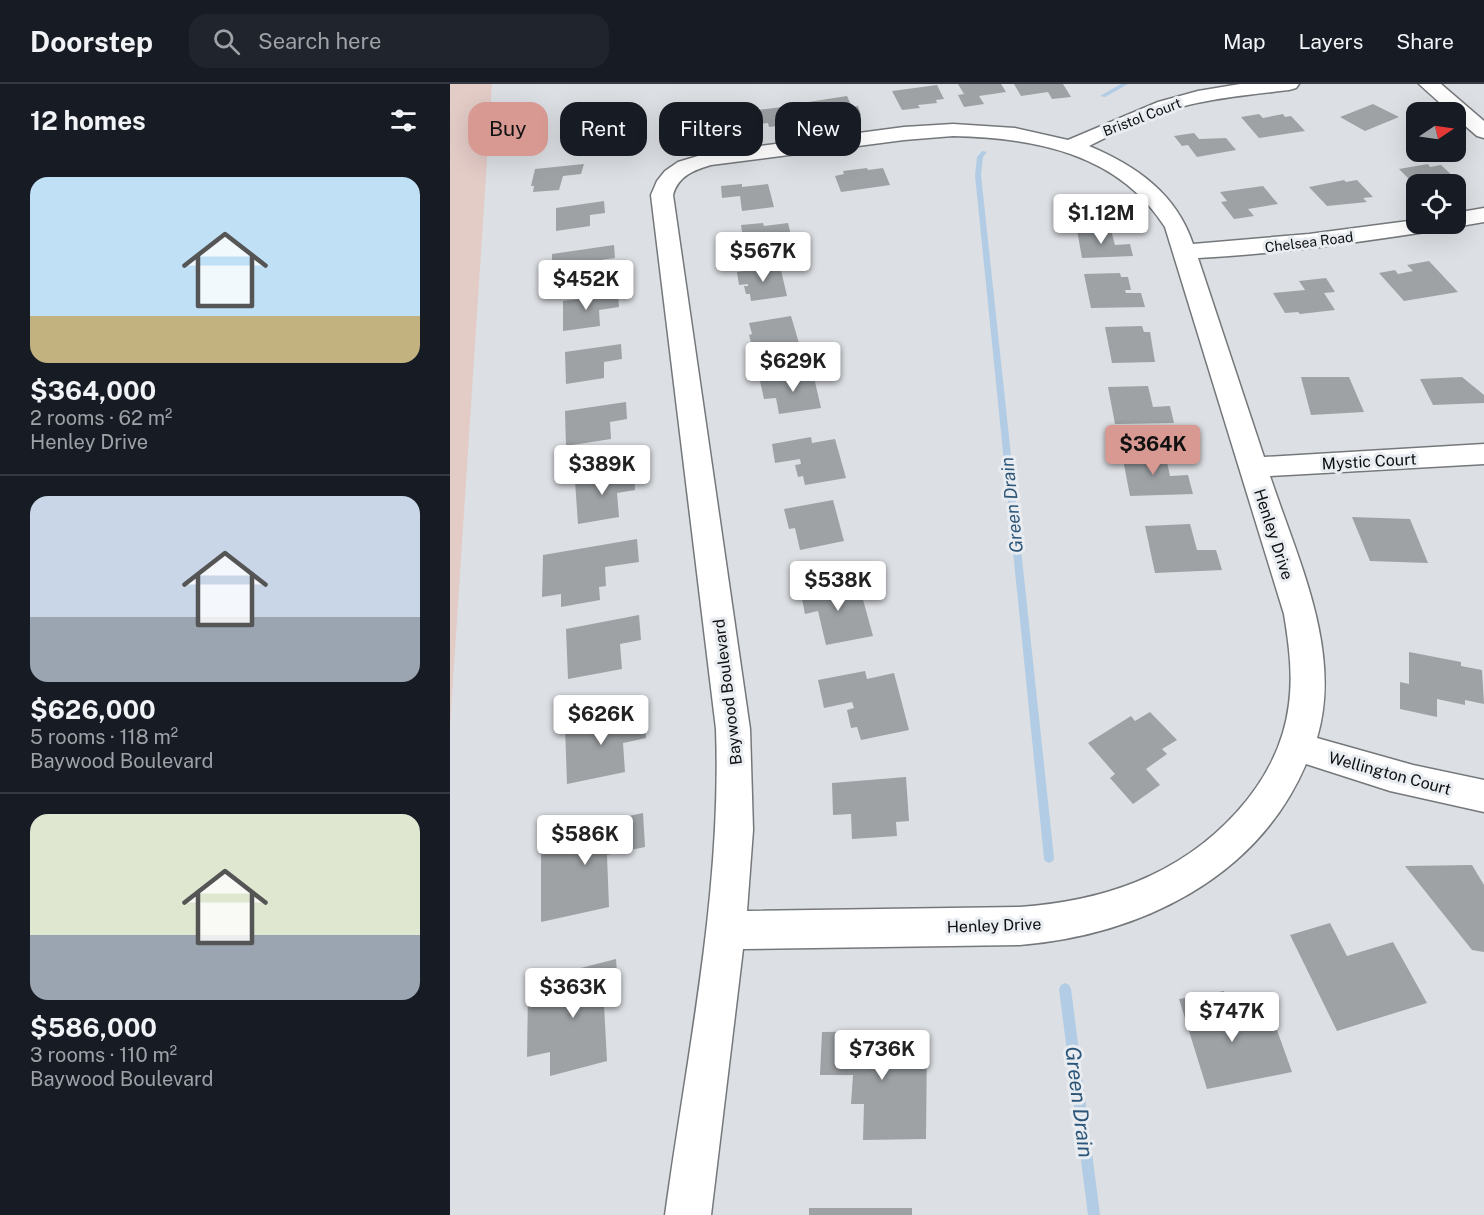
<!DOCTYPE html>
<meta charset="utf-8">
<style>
:root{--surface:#171b24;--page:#20242c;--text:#f1f3f6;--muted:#9ea1a6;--line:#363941;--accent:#d79991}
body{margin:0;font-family:"Public Sans",sans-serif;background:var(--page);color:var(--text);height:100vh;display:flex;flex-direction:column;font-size:22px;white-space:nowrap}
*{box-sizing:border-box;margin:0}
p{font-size:20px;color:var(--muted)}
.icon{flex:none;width:33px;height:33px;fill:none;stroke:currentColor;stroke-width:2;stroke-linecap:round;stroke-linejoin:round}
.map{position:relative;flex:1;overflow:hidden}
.panel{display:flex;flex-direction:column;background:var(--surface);width:450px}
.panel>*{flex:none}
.top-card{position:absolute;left:18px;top:18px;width:570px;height:54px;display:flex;gap:12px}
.needle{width:39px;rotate:77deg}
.tools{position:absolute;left:956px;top:18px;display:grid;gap:12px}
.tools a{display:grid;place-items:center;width:60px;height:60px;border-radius:12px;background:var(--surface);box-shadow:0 6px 24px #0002;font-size:30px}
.price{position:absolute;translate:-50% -51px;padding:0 14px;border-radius:6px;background:#fff;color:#222;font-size:20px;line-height:39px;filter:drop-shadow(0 2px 3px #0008)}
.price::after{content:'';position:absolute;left:50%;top:36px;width:18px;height:14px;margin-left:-9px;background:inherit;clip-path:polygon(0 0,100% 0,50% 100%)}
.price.on{background:var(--accent);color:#111}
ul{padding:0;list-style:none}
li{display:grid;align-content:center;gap:12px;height:318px;padding:0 30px}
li+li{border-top:2px solid var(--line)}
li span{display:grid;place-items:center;height:186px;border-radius:18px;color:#555}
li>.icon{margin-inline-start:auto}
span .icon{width:108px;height:108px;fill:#fffc;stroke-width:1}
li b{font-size:26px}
h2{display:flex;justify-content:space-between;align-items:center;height:72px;padding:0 30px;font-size:26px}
.pill{padding:0 21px;border-radius:18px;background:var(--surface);box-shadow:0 6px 24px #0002;font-size:21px;line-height:54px}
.pill.on{background:var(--accent);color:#111}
header{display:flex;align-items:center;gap:36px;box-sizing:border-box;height:84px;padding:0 30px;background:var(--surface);border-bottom:2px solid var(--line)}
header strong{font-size:28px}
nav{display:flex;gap:33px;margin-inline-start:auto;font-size:21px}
.search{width:420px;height:54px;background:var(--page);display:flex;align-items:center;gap:15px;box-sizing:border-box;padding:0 21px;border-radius:18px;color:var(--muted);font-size:22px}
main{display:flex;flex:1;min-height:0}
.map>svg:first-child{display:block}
.green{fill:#e3cbc6}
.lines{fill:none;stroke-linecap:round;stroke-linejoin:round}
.stream{fill:#b1cce4;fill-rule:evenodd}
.building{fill:#9ea2a5}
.minor-casing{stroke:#75787b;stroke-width:3}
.minor{fill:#fff;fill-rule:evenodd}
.labels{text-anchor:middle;stroke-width:6;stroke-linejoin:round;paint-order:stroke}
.far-street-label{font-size:14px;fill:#0d0e0f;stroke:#e9ecf0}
.street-label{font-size:16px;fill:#0d0e0f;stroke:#e9ecf0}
.water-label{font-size:18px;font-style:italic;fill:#2c5679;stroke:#e9ecf0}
.near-water-label{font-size:21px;font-style:italic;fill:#2c5679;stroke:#e9ecf0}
</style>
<header>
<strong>Doorstep</strong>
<div class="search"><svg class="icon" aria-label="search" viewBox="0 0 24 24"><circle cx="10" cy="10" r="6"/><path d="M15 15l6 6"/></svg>Search here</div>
<nav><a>Map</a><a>Layers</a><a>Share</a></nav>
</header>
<main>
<section class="panel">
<h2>12 homes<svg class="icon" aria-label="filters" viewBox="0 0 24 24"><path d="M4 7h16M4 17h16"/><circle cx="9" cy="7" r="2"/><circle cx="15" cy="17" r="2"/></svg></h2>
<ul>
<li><span style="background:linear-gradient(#bfe0f5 75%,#c2b280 0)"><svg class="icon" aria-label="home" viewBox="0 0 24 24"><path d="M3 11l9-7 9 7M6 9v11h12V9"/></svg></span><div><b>$364,000</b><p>2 rooms · 62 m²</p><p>Henley Drive</p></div></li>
<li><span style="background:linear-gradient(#c9d6e8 65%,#9aa5b1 0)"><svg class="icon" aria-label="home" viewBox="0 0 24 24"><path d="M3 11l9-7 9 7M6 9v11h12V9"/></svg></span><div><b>$626,000</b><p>5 rooms · 118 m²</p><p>Baywood Boulevard</p></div></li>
<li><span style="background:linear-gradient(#dfe7d0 65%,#9aa5b1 0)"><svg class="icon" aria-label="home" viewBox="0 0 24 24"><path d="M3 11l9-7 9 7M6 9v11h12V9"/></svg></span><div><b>$586,000</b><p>3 rooms · 110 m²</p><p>Baywood Boulevard</p></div></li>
</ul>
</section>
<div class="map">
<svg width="1034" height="1131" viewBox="0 0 1034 1131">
<rect width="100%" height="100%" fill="#dcdfe3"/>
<polygon class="green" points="0,0 42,0 0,642"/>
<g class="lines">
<g class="stream">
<polygon points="671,0 678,0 655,13 650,12"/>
<polygon points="532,67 537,68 533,73 531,91 604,774 603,777 599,779 595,777 594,774 525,91 527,73"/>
<polygon points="615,899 619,901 621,905 650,1131 638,1131 609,905 611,901"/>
</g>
</g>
<g class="building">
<polygon points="508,0 551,0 556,8 529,12 534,20 514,23 508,11 514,10"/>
<polygon points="564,0 613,0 621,13 602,15 598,8 571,12"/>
<polygon points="487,1 494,15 486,16 487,19 468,21 470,24 452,26 442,7"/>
<polygon points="397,12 402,23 408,22 411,31 391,34 389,28 361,28 358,18"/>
<polygon points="923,20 949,33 915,47 890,33"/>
<polygon points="332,23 337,41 319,43 318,39 294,42 290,28"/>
<polygon points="259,24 260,35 264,34 264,44 244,45 244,42 215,44 216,31 226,30 226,26"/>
<polygon points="809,30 813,34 833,30 835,33 841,32 855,47 809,54 791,33"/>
<polygon points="155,33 165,40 172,38 186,47 167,55 162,51 132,60 120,50 130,47 126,44"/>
<polygon points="744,49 749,55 776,54 786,66 747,73 738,61 732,62 724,52"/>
<polygon points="134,80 131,90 113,92 109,106 83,108 84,102 81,102 85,85"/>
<polygon points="978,80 980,83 991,81 1005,94 978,98 980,100 966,100 966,108 956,98 962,98 949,85"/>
<polygon points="417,84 418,86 433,84 440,101 391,108 385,92 394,90 393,87"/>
<polygon points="894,96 896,98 907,96 923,113 913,114 917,118 877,122 859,103"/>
<polygon points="292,100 292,103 318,100 324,123 292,127 290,112 272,114 271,102"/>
<polygon points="813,102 828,120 798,125 804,132 784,135 771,118 777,117 770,108"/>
<polygon points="154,117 155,129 140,131 140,142 106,147 106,124"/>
<polygon points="313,139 314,142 338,139 343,159 335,160 336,167 307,170 303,152 293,154 291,141"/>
<polygon points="627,146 661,146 665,161 680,160 683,172 632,174"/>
<polygon points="164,161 165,174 136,178 136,193 102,198 102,170"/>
<polygon points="979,177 1008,208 954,217 929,189 945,186 948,190 963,187 957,181"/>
<polygon points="330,182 337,212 301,217 300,210 296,210 294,202 298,202 298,200 289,201 287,188"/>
<polygon points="670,189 671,193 678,193 681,206 675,206 676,209 691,209 695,223 641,224 634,190"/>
<polygon points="876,194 885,208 874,209 885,226 850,230 848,228 835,229 823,209 855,206 849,197"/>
<polygon points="168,210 169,223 149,226 150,242 113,247 113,217"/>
<polygon points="341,232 351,266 312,273 310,265 303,267 299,251 302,250 299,239"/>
<polygon points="692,242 694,248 700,248 705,278 662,279 655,243"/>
<polygon points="171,260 172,275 154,278 154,294 116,300 115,268"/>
<polygon points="363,289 371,324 329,330 326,314 314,315 310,297"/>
<polygon points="851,293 899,293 914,328 861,331"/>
<polygon points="1012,293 1034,311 1034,319 983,321 970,295"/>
<polygon points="698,302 703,323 720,322 724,339 665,340 658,303"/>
<polygon points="176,318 177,335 160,338 161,355 116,362 115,327"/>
<polygon points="361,353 362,359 385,355 396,394 355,401 353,392 348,393 345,381 351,380 350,375 325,379 322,360"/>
<polygon points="715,369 720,392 738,391 743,410 680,412 672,370"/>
<polygon points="184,386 185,406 167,409 169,433 128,440 125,397"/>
<polygon points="383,416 394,457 350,466 345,444 339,445 334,425"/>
<polygon points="902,433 960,435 978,479 920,477"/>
<polygon points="740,440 747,466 766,466 772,486 705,489 695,442"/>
<polygon points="187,455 189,478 155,483 156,502 149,503 150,516 111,523 111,510 92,513 93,471"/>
<polygon points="382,499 384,506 409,501 423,552 376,561 368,527 355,530 350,505"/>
<polygon points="189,531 191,556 170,560 172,585 118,595 116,545"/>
<polygon points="959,568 1011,578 1011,582 1032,586 1034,620 1015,616 1015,621 987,615 987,633 950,625 950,598 959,600"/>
<polygon points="415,587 417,595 444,589 459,646 411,656 407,643 401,644 397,626 404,624 402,618 374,624 368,596"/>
<polygon points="194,626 196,654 173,659 175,688 117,700 115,642"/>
<polygon points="700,628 727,656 712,665 717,670 696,685 710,701 683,720 660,694 665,690 638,659 681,632 685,637"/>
<polygon points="456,693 459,737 446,738 447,752 402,755 401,730 383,731 382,699"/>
<polygon points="193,729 195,763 157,771 159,823 91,838 91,760 130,752 130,742"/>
<polygon points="1022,781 1034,801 1034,868 1022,866 955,782"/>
<polygon points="880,839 897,872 943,858 977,919 887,947 840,851"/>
<polygon points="166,875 169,917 154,921 157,977 100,992 100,968 77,973 78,909 124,898 123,886"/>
<polygon points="774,907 785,939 822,932 842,988 757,1005 729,915"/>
<polygon points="431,947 431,957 477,956 476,1055 413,1056 414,1020 401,1020 403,991 370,991 372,948"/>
<rect x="359" y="1124" width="103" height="7"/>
</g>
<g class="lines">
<defs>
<g id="minor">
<path d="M 790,0 L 849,0 L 846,4 L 839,6 C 805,10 771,13 738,21 C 703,30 671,46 639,62 C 686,82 726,109 743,160 L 859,150 L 966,136 L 966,140 L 993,140 L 990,145 L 982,147 C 904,159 826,170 748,174 L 814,373 L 1034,360 L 1034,380 L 820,392 C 847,474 893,567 867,654 L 963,681 L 1034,696 L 1034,728 L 940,707 L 856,680 C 807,795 689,851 570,861 L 293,865 L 261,1131 L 215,1131 C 237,970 272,808 266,645 L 201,111 L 207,97 L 215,87 L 228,78 L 258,69 L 454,43 L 503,40 L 565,44 L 618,56 L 708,18 L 748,7 ZM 503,52 C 585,54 668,69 715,143 L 834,530 C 839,560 843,590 839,620 C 829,702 759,769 686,798 C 649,813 610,820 570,823 L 297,827 L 303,746 L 300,645 L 223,111 C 228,92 244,86 261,81 L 454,56 Z"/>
<polygon points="969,0 991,0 1034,37 1034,54 1027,52 1005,33 1005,28 1000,28"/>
<polygon points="1034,124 1034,138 1005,143 996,140 1005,140 1005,129"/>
</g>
</defs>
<use href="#minor" class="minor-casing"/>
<use href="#minor" class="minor"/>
</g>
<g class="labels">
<g class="far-street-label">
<text transform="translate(692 33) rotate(-21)" y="5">Bristol Court</text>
<text transform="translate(859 158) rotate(-7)" y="5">Chelsea Road</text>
</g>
<g class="street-label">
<text transform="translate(919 377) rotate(-3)" y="6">Mystic Court</text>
<text transform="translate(824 450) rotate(72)" y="6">Henley Drive</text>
<text transform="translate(277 608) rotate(-97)" y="6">Baywood Boulevard</text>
<text transform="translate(940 689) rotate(15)" y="6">Wellington Court</text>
<text transform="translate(544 841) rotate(-2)" y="6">Henley Drive</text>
</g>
<g class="water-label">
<text transform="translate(562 421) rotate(-96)" y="6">Green Drain</text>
</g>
<g class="near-water-label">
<text transform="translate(629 1018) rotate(83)" y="7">Green Drain</text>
</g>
</g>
</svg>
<div class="tools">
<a><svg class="needle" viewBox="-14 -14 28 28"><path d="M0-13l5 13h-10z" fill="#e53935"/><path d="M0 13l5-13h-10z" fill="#9ea1a6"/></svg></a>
<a><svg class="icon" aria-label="locate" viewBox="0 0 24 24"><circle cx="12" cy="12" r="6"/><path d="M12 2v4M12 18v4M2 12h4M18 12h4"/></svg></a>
</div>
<b class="price" style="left:651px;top:161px">$1.12M</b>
<b class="price" style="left:313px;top:199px">$567K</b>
<b class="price" style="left:136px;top:227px">$452K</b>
<b class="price" style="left:343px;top:309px">$629K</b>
<b class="price on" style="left:703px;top:392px">$364K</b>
<b class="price" style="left:152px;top:412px">$389K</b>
<b class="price" style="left:388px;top:528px">$538K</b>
<b class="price" style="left:151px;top:662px">$626K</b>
<b class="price" style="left:135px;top:782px">$586K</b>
<b class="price" style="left:123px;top:935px">$363K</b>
<b class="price" style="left:782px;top:959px">$747K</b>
<b class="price" style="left:432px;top:997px">$736K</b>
<div class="top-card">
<a class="pill on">Buy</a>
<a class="pill">Rent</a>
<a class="pill">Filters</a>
<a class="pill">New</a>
</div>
</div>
</main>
